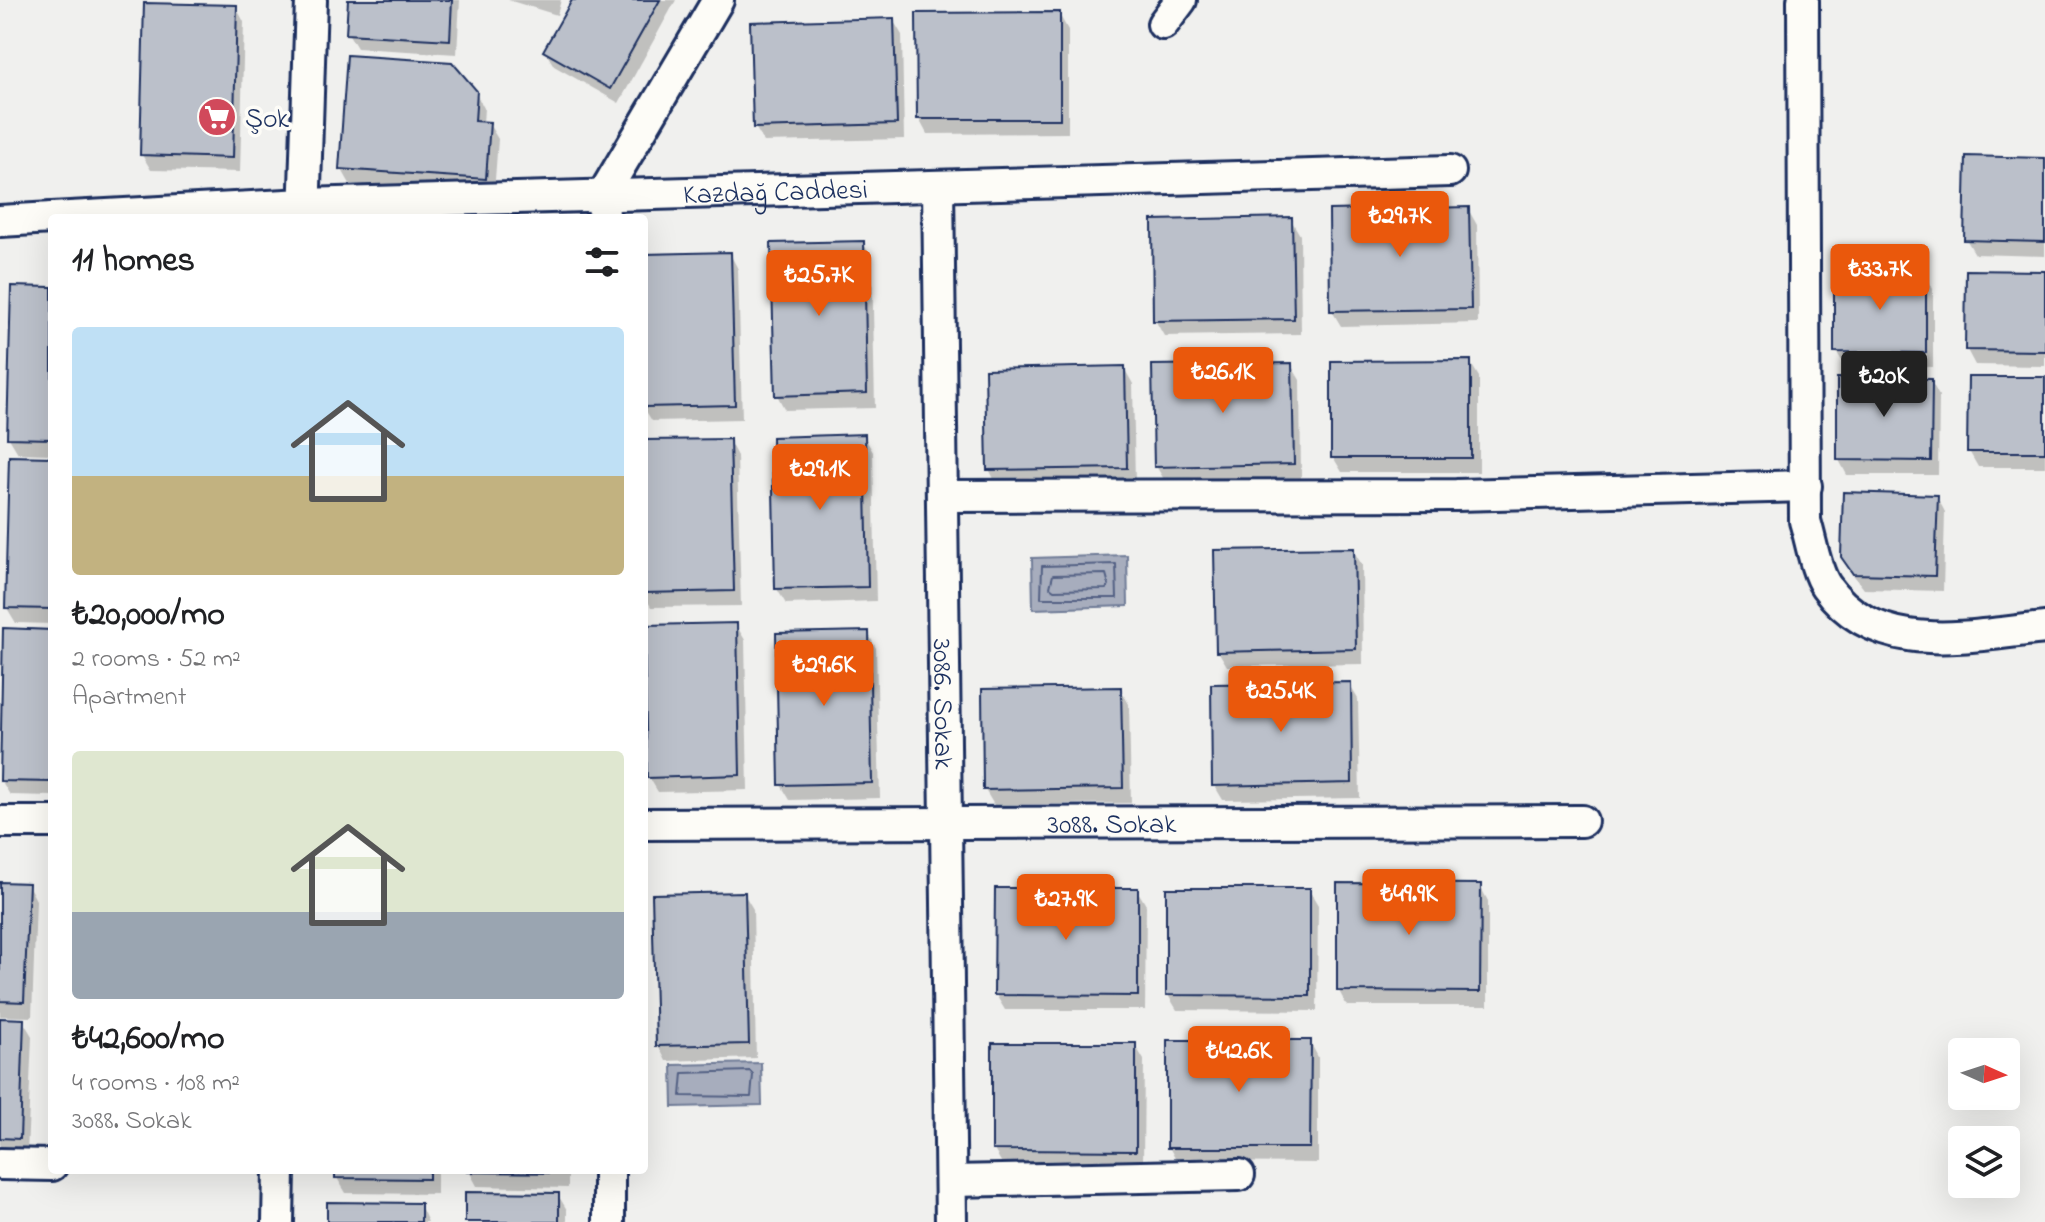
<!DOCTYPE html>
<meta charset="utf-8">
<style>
:root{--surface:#fff;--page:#f2f2f2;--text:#202124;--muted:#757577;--accent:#ea580c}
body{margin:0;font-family:"Indie Flower",sans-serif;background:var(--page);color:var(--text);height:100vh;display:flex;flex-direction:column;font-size:30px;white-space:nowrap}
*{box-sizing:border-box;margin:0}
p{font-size:26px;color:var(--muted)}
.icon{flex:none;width:44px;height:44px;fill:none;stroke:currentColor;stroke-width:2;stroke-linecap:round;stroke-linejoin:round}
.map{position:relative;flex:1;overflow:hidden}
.sheet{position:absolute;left:48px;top:214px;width:600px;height:960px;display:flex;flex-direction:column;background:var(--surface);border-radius:8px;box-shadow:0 8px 32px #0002}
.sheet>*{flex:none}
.needle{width:52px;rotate:93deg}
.fabs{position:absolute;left:1948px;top:1038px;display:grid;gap:16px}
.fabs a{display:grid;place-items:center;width:72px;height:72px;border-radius:8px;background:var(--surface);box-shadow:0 8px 32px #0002;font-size:40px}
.price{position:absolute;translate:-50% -68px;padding:0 18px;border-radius:8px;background:var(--accent);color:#fff;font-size:26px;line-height:52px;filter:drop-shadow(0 2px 4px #0008)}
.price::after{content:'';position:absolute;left:50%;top:48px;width:24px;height:18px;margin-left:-12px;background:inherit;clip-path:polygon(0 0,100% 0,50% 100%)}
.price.selected{background:#222;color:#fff}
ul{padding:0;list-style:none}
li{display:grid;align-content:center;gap:16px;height:424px;padding:0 24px}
li span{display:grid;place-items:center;height:248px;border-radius:8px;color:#555}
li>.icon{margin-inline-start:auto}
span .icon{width:144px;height:144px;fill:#fffc;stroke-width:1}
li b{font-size:34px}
h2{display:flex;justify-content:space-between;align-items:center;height:96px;padding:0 24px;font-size:34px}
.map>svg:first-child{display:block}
.water{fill:#a7adbd;stroke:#6f7b97;stroke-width:2}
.shadow{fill:#0003}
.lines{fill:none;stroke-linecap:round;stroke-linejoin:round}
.shore{stroke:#536184;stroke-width:2}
.building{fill:#bbc0ca;stroke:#1b2f5e;stroke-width:2}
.minor-casing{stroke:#1b2f5e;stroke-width:36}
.minor{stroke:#fdfcf7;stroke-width:30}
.labels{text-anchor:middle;stroke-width:7;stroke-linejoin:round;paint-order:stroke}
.poi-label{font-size:28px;fill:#1b2f5e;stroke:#fdfcf7;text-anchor:start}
.street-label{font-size:28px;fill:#1b2f5e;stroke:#fdfcf7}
</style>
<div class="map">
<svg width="2045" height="1222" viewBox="0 0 2045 1222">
<rect width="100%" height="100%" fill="#f0f0ee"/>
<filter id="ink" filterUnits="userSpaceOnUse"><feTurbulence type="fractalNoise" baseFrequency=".0125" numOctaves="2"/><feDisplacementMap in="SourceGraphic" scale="16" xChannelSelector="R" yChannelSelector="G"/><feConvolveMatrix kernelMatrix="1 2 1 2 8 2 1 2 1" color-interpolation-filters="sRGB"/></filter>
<g filter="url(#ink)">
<g class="water">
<polygon points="1127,555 1128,606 1033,609 1032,558"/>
<polygon points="761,1063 762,1105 673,1107 672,1065"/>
</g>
<g class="shadow">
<polygon points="350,0 460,0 457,54 357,48 348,33"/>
<polygon points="508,0 561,0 557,15"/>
<polygon points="574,0 676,0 619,103 554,66 545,51"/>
<polygon points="236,7 244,22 240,172 151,170 142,155"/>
<polygon points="1059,14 1068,30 1068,133 927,134 919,119"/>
<polygon points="893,20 902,35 904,139 764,142 755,127"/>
<polygon points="475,92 484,108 483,124 489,124 498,139 494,193 350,184 341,168"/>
<polygon points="2045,160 2045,256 1975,254 1966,239"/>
<polygon points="1468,209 1477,225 1478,323 1341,326 1332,311"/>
<polygon points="1291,220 1300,235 1301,334 1164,336 1155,320"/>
<polygon points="863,243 872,259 875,408 785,410 777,395"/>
<polygon points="730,254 738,269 742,419 652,421 644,408 644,256"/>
<polygon points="1925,273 1933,289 1933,367 1845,366 1836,351"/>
<polygon points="2045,273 2045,366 1975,365 1967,350"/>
<polygon points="52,289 52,454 18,453 9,438"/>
<polygon points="1470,362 1479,377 1479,472 1342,472 1333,457"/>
<polygon points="1291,365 1300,380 1301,479 1165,481 1156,466"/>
<polygon points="1124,368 1133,384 1135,483 997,485 989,469"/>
<polygon points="2045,380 2045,467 1978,467 1969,451"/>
<polygon points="1931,381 1939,396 1938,475 1847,475 1839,460"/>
<polygon points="864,436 873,452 876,601 786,604 777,589"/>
<polygon points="729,441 737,456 741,606 651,607 644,595 644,442"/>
<polygon points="52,459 52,624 16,623 7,608"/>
<polygon points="1937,497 1945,512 1943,591 1864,589 1852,573"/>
<polygon points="1353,550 1362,565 1363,664 1227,666 1218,651"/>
<polygon points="736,625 745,640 748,790 658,792 649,777"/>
<polygon points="52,632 52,796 10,795 1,780"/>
<polygon points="868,633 876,648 880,798 790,800 781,785"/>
<polygon points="1349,684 1358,699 1360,798 1223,800 1214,785"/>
<polygon points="1120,689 1129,704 1131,803 994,805 985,790"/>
<polygon points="0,884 28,885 36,900 32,1017 0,1016"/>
<polygon points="1480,886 1488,901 1488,1006 1347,1006 1339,991"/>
<polygon points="1137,890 1146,905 1145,1010 1005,1010 996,995"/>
<polygon points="1309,890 1318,905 1317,1011 1177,1010 1168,995"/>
<polygon points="744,894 753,909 756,1058 666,1061 658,1045"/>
<polygon points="0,1020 23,1021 32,1036 27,1153 0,1152"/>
<polygon points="1310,1042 1318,1057 1318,1163 1177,1162 1169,1147"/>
<polygon points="1135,1045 1144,1060 1143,1165 1003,1165 994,1150"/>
<polygon points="337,1170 437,1170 437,1194 346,1193 337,1178"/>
<polygon points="568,1170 568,1188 477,1186 469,1171"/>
<polygon points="558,1195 567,1210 567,1222 467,1222"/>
<polygon points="420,1205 428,1222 329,1222"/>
</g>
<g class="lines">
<g class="shore">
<polygon points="1116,564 1117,598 1041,598 1042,566"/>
<polygon points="1106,574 1109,585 1106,589 1054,590 1050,587 1053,575"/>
<polygon points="750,1071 753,1075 751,1097 681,1096 683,1073"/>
</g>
</g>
<g class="building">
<polygon points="348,0 452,0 450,40 346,34"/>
<polygon points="572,0 660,0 610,89 543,51"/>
<polygon points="144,3 237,5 233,158 140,155"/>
<polygon points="1060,12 1060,119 917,119 916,13"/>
<polygon points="894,18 897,124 753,128 750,22"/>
<polygon points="347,55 452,62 477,91 475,121 490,122 486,179 339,169"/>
<polygon points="1966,156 2045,158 2045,242 1964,240"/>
<polygon points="1469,207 1471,309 1330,311 1329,210"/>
<polygon points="1292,217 1294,319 1153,321 1152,220"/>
<polygon points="864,241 867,393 775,396 771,243"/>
<polygon points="731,252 735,405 644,407 644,254"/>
<polygon points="1966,270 2045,271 2045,351 1965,350"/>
<polygon points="1834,271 1926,271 1926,353 1834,352"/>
<polygon points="11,286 52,287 52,439 7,438"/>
<polygon points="1471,360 1471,458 1331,458 1331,361"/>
<polygon points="1292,363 1294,464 1154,467 1152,365"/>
<polygon points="1125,366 1127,468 987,470 985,369"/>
<polygon points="1968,377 2045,377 2045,452 1967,452"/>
<polygon points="1837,378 1932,379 1931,461 1837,460"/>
<polygon points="865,434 868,587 775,589 772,437"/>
<polygon points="730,439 734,591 644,593 644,440"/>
<polygon points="9,456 52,457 52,609 5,608"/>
<polygon points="1843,492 1938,495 1935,576 1853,574 1841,557"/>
<polygon points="1354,548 1356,649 1216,652 1214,550"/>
<polygon points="737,623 740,775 647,778 644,625"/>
<polygon points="3,628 52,630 52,782 0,781"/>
<polygon points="869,631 872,783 779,785 776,633"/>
<polygon points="1351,682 1352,783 1212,786 1211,684"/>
<polygon points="1121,687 1123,788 983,790 982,689"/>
<polygon points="0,882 29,883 24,1002 0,1001"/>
<polygon points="1337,883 1481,884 1480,992 1337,991"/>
<polygon points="995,888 1138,888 1138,996 994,995"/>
<polygon points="1166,888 1310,888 1310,996 1166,995"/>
<polygon points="745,892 749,1044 656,1046 652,894"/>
<polygon points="0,1018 24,1019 20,1139 0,1138"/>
<polygon points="1167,1040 1311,1040 1310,1148 1167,1148"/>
<polygon points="992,1043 1136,1043 1136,1151 992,1150"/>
<polygon points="335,1170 429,1170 429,1179 335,1178"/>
<polygon points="467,1170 560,1170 560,1173 467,1172"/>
<polygon points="465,1192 559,1193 559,1222 465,1222"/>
<polygon points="327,1202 421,1203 421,1222 327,1222"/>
</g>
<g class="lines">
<defs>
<g id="minor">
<path d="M 1803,0 L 1805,521 C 1811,540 1815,570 1826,586 C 1878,659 1970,635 2045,628"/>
<polyline points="1163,24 1181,0"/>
<path id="s1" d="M 938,186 L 951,1222"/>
<path id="s2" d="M 52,218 L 304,204 L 1450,171"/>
<polyline points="304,218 311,0"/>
<polyline points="604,218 603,195 718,0"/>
<polyline points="0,221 52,218"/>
<polyline points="942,496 1456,495 1806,486"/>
<polyline points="0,822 52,822"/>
<path id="s3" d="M 644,824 L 1582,821"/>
<polyline points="0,1164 52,1165"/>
<polyline points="951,1181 1239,1175"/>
<polyline points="278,1222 279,1170"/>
<polyline points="609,1222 609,1170"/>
</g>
</defs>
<use href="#minor" class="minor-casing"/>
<use href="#minor" class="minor"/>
</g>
</g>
<defs>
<symbol id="supermarket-disc" viewBox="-11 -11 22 22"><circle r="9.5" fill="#d1495b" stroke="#fdfcf7"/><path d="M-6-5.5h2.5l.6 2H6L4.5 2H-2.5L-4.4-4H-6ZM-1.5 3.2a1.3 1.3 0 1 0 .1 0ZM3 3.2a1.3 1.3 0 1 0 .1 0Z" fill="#fff"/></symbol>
</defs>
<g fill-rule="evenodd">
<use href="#supermarket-disc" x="195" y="95" width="44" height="44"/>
</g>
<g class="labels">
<g class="poi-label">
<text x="245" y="127">Şok</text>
</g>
<g class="street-label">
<text dy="10" stroke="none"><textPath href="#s2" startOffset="724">Kazdağ Caddesi</textPath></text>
<text dy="10" stroke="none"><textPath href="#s1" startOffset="518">3086. Sokak</textPath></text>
<text dy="10" stroke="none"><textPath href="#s3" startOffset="468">3088. Sokak</textPath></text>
</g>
</g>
</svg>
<div class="fabs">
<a><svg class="needle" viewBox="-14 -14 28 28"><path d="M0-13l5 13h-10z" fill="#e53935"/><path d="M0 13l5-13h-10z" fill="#757577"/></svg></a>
<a><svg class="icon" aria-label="layers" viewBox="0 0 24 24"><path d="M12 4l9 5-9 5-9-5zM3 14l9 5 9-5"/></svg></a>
</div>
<b class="price" style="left:1400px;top:259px">₺29.7K</b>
<b class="price" style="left:1880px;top:312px">₺33.7K</b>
<b class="price" style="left:819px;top:318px">₺25.7K</b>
<b class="price" style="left:1223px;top:415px">₺26.1K</b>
<b class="price selected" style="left:1884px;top:419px">₺20K</b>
<b class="price" style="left:820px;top:512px">₺29.1K</b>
<b class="price" style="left:824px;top:708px">₺29.6K</b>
<b class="price" style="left:1281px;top:734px">₺25.4K</b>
<b class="price" style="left:1409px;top:937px">₺49.9K</b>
<b class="price" style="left:1066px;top:942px">₺27.9K</b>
<b class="price" style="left:1239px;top:1094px">₺42.6K</b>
<section class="sheet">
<h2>11 homes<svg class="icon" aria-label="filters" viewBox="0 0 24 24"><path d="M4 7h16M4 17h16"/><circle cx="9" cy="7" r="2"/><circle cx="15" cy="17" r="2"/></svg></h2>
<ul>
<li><span style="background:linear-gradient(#bfe0f5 60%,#c2b280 0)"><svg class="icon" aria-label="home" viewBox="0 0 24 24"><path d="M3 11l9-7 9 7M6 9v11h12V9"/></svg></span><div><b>₺20,000/mo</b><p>2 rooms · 52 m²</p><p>Apartment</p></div></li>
<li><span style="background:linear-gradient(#dfe7d0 65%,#9aa5b1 0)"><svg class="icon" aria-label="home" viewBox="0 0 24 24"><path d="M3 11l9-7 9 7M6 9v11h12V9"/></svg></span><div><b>₺42,600/mo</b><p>4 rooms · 108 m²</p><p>3088. Sokak</p></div></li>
</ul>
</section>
</div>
